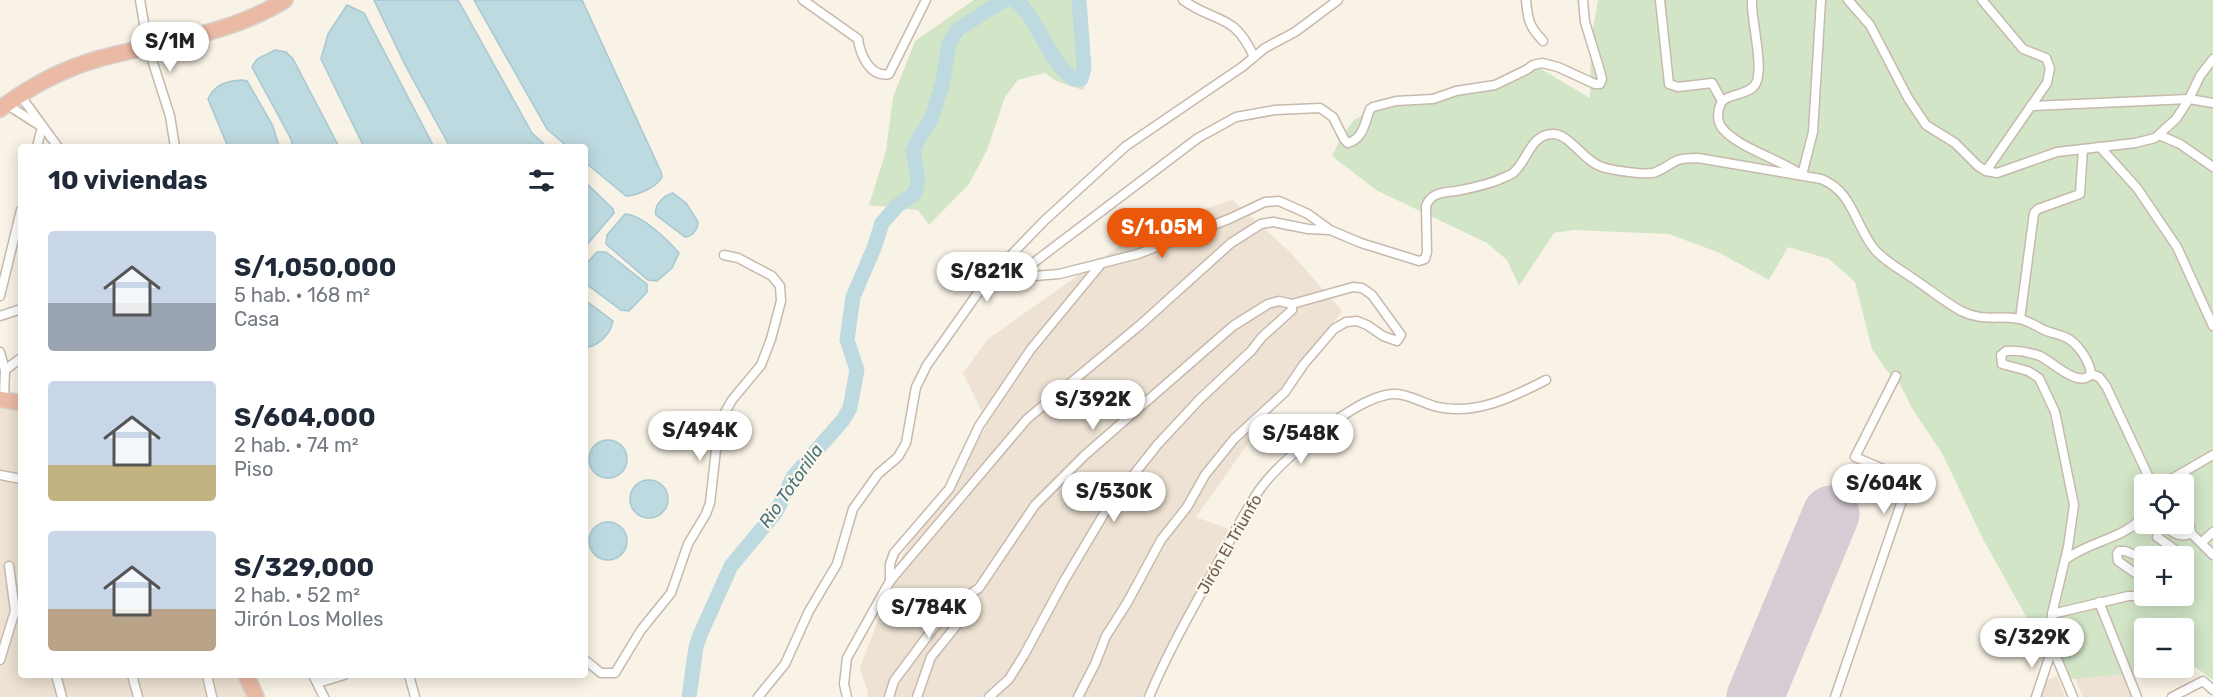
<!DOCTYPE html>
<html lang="es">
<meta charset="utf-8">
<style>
:root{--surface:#fff;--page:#f6f6f7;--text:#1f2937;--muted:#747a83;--accent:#ea580c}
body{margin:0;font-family:Rubik,sans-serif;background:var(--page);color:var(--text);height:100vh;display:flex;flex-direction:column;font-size:22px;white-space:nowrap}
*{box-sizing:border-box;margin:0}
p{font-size:20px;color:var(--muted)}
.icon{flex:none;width:33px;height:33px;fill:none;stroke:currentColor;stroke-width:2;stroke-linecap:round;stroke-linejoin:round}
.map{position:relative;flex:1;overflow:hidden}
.details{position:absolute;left:18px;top:144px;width:570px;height:534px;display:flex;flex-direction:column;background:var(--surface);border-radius:6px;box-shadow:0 3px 15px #0003}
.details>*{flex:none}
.fabs{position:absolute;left:2134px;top:474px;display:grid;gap:12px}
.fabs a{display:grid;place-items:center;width:60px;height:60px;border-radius:6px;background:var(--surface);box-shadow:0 3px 15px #0003;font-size:30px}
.price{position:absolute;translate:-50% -51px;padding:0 14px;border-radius:21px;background:#fff;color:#222;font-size:20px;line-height:39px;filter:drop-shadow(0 2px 3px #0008)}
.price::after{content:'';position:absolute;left:50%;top:36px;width:18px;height:14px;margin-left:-9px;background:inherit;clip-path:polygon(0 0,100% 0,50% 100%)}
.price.current{background:var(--accent);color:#fff}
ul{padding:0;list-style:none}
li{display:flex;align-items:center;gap:18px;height:150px;padding:0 30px}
li span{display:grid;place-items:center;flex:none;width:168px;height:120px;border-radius:6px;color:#555}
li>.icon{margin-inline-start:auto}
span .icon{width:72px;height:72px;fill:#fffc;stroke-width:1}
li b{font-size:26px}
h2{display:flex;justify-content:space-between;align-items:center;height:72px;padding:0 30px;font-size:26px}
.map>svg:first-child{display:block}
.residential{fill:#ede2d3}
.green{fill:#d2e5c7;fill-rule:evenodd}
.water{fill:#bddae0;stroke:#a5c8d1;stroke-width:1.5}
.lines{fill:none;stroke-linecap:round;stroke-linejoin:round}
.river{stroke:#bddae0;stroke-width:15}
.runway{stroke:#d8ccd4;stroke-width:57}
.street-casing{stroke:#c7b9ac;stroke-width:11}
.highway-casing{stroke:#d7d1cd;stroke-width:18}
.street{stroke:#fff;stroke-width:8}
.highway{stroke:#ebbaa5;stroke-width:15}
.labels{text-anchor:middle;stroke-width:4.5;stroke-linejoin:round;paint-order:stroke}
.street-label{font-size:16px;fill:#6f5b4e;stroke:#fcf7ec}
.water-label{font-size:18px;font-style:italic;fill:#4b7580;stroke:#fcf7ec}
</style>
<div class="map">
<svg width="2213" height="697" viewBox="0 0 2213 697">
<rect width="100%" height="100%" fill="#f9f2e6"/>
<g class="residential">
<polygon points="1233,200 1291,253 1342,311 1196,517 1236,532 1163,675 1147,697 868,697 867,690 860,668 903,554 988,424 963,373 988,339 1145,228"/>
<polygon points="0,408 21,410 21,675 240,675 251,697 0,697"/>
<polygon points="2097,611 2135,697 2083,697 2063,650"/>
<polygon points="2057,676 2065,697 2041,697 2045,681"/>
</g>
<g class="green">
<path d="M 974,0 L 1081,0 C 1092,28 1087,60 1083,90 L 1056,81 L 1045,73 L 1018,80 L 1005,97 L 987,150 L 969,184 L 929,225 L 918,210 L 869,205 L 886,151 L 893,97 L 915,41 Z"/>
<path d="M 1598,0 L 2213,0 L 2213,680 L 2195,667 L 2072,679 L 2038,638 L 1983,539 L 1942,453 L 1913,410 L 1901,386 L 1887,371 L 1872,349 L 1855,282 L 1829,259 L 1788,247 L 1769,280 L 1720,253 L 1669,234 L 1574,230 L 1554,233 L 1519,286 L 1507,260 L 1487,243 L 1376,190 L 1332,156 L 1341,138 L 1354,120 L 1373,109 L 1444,90 L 1483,90 L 1508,72 L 1536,66 L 1590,98 L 1591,40 ZM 2145,484 L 2184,484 L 2184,524 L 2145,524 ZM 2145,556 L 2184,556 L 2184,596 L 2145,596 ZM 2145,628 L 2184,628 L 2184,668 L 2145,668 Z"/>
</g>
<g class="water">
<polygon points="374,0 458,0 532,133 547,147 450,147 405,65"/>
<path d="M 474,0 L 582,0 L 661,172 L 662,177 C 656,188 638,195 626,196 L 585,162 L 585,147 L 568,147 L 547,129 Z"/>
<polygon points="347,5 364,13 434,147 364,147 321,59 328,34"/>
<polygon points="275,50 286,52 293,59 339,147 293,147 291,139 252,67 257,59"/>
<path d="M 242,80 L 247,81 L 273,126 L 279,147 L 228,147 L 208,99 C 215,84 227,81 242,80 Z"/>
<polygon points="585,182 613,209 614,213 585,247"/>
<path d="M 673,193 L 686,203 L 698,222 C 698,229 692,237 685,237 L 656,215 C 653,206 664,195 673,193 Z"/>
<path d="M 625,214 C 641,214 669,241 679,253 L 672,268 L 657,281 L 648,280 L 606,244 L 607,235 Z"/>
<polygon points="597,252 606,252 647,284 647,292 629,311 621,310 585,283 585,265"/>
<path d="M 585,300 L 613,321 C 611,333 600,344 589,347 L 585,345 Z"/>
<circle cx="608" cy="459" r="19"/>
<circle cx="649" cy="499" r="19"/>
<circle cx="608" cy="541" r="19"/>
</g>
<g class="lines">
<g class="river">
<path d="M 1013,0 C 1032,5 1048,63 1074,79 L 1081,79 L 1084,68 L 1079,0"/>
<polyline points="689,697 696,647 700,635 731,566 776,512 793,477 843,420 850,408 857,370 847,340 853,297 874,248 882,223 898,205 914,194 917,187 918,179 913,151 920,136 931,120 942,85 949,44 957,30 1004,0"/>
</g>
<polyline class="runway" points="1755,697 1831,514"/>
<defs>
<g id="street">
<polyline points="140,0 148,47 170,116 175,147"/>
<path d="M 803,0 L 858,39 C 860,54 870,78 889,74 L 926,0"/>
<path d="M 1183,0 C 1216,24 1234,12 1254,57"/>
<path d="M 1526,0 C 1528,21 1529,26 1543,41"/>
<polyline points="1660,0 1669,84 1678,87 1712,83 1722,101"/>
<path d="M 1752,0 C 1750,18 1768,78 1752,88 C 1743,95 1731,94 1722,101 C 1718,109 1716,120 1722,128 C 1738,148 1780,159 1802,175 L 1813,132 L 1821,0"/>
<polyline points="1848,0 1870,25 1908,98 1926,125 1955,143 1978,166 1986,171 1997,173 2057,152 2135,143 2155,138 2176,119 2189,99 2200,76 2213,59"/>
<polyline points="1982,0 2023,49 2046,58 2050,68 2047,83 1986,171"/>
<polyline points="20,95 58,147"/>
<polyline points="6,104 42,127 37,147"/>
<polyline points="2031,106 2189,99 2213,103"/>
<polyline points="2159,135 2180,144 2213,167"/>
<polyline points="2100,147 2137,188 2177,247 2213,326"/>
<path d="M 1012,279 L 1198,138 L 1236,117 L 1275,110 L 1320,108 L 1333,117 L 1344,139 L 1348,143 C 1364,138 1365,122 1370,109 L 1373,107 L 1396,101 L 1433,99 L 1456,91 L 1495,85 L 1526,70 L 1533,65 L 1542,63 L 1558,67 L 1595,84 L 1600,84 L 1602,79 L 1600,71 L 1585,22 L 1583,0"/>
<path d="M 987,280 L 1059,274 L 1138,254 L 1229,219 L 1265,202 L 1279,201 L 1308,214 L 1330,230 L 1361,243 L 1419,261 L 1425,259 L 1427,252 L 1426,206 C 1428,201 1430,198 1434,196 C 1440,192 1449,192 1456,191 C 1472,188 1491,184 1505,177 C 1508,176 1514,173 1516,170 C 1528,158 1532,133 1554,134 C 1570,135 1585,162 1602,167 C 1612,170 1647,176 1656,172 C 1676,163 1671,158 1698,158 L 1821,179 C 1853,191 1855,226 1875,250 C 1886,262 1898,268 1911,277 C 1928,288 1943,301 1961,311 C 1983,322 1997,315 2019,319 C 2027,320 2036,326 2044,330 C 2051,333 2058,334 2065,337 C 2077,342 2090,361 2091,374"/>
<polyline points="0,296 21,210"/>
<polyline points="0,316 21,309"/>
<polyline points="2020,319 2034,213 2038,209 2080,194 2083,149"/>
<polyline points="0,352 5,370 4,398"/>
<polyline points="5,370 21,358"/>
<polyline points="2091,374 2099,377 2106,386 2152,484"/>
<polyline points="0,475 21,479"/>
<polyline points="2165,484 2168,481 2213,455"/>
<path d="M 2184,520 L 2190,526 L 2191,533 C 2182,539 2174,533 2166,528 L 2159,531 L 2157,537 L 2188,559 L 2188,567 L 2184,571"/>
<polyline points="2191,533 2213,555"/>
<polyline points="2202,542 2213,532"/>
<path d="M 2066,559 C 2090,541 2124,539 2145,515"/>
<polyline points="2145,559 2125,551 2119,551 2117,554 2118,561 2145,580"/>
<polyline points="890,581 890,564 894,553 949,489 979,426 1031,349 1101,264"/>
<polyline points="2099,602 2137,697"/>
<polyline points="2052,614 2128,596 2151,596"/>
<polyline points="0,660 15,611 9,566"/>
<polyline points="585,660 601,673 615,673 641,630 671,593 688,544 706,514 710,503 719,423 732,400 761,365 771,339 781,301 780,286 772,276 738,258 724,255"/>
<polyline points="56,675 62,697"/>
<polyline points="132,675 138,697"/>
<polyline points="207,675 212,697"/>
<polyline points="313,675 324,697"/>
<polyline points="409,675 415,697"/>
<polyline points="318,683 344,675"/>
<polyline points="758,697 785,664 809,611 837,564 853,509 878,474 898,457 906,443 916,387 927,365 987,280 1044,221 1126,146 1242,67 1265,48 1295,32 1338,0"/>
<polyline points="847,697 844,684 847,658 890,581 1027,419 1140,325 1231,243 1261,224 1273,222 1308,229 1329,230"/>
<polyline points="889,697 894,681 932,630 953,606 979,588 1035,505 1085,455 1233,326 1268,304 1279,301 1292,304 1292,310 1262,337 1251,351 1200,399 1158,444 1108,507 1064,581 1024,655 1009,679 989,697"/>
<polyline points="917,697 931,657 956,626 972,594"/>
<polyline points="1078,697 1095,664 1106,636 1127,603 1161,540 1187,507 1205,475 1234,439 1285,392 1304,364 1334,329 1346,322 1357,321 1367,325 1383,336 1397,341 1401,335 1372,295 1362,288 1353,287 1292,304"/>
<path d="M 1149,697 C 1167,654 1190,613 1213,572 C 1228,545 1242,515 1260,489 C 1281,460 1351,402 1386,395 C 1403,391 1418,401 1434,406 C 1473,417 1513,397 1546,380"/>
<polyline points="1835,697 1909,480 1855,457 1896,376"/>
<polyline points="2036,697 2052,649"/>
<path d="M 2073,697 L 2050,642 L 2052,614 L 2068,547 L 2074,505 L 2055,412 L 2039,378 L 2028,371 L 2002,364 L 2001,355 L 2006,351 C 2018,350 2029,352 2040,356 C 2053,362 2079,389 2091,374"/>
<polyline points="2172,697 2203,681 2213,690"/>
</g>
<g id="highway">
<path d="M 0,109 C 29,87 63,69 98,59 C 160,42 229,35 285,0"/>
<polyline points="0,399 21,403"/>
<polyline points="246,675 256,697"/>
</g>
</defs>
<use href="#street" class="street-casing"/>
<use href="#highway" class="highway-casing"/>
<use href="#street" class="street"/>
<use href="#highway" class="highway"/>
</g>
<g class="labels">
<g class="street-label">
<text transform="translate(1229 544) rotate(-60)" y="6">Jirón El Triunfo</text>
</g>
<g class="water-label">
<text transform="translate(791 486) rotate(-55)" y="6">Rio Totorilla</text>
</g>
</g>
</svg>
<div class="fabs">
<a><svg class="icon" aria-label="locate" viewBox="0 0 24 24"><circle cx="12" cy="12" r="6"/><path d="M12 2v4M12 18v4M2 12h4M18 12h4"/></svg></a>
<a>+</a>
<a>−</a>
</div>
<b class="price" style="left:170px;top:73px">S/1M</b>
<b class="price current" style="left:1162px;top:259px">S/1.05M</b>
<b class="price" style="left:987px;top:303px">S/821K</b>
<b class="price" style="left:1093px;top:431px">S/392K</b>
<b class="price" style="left:700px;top:462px">S/494K</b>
<b class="price" style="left:1301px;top:465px">S/548K</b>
<b class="price" style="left:1884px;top:515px">S/604K</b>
<b class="price" style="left:1114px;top:523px">S/530K</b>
<b class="price" style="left:929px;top:639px">S/784K</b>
<b class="price" style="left:2032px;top:669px">S/329K</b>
<section class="details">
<h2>10 viviendas<svg class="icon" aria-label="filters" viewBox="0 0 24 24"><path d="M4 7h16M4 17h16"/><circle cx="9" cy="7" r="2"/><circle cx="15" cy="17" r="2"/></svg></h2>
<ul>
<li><span style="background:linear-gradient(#c9d6e8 60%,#9aa5b1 0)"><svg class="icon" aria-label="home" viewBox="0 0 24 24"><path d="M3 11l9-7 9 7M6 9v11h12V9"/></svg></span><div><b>S/1,050,000</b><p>5 hab. · 168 m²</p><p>Casa</p></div></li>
<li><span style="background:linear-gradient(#c9d6e8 70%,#c2b280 0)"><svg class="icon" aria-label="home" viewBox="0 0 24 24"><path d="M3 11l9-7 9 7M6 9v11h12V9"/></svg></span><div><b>S/604,000</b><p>2 hab. · 74 m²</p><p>Piso</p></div></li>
<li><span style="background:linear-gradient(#c9d6e8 65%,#b9a48a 0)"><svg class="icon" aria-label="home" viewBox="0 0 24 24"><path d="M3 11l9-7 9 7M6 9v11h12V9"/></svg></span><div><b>S/329,000</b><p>2 hab. · 52 m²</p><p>Jirón Los Molles</p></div></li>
</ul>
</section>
</div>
